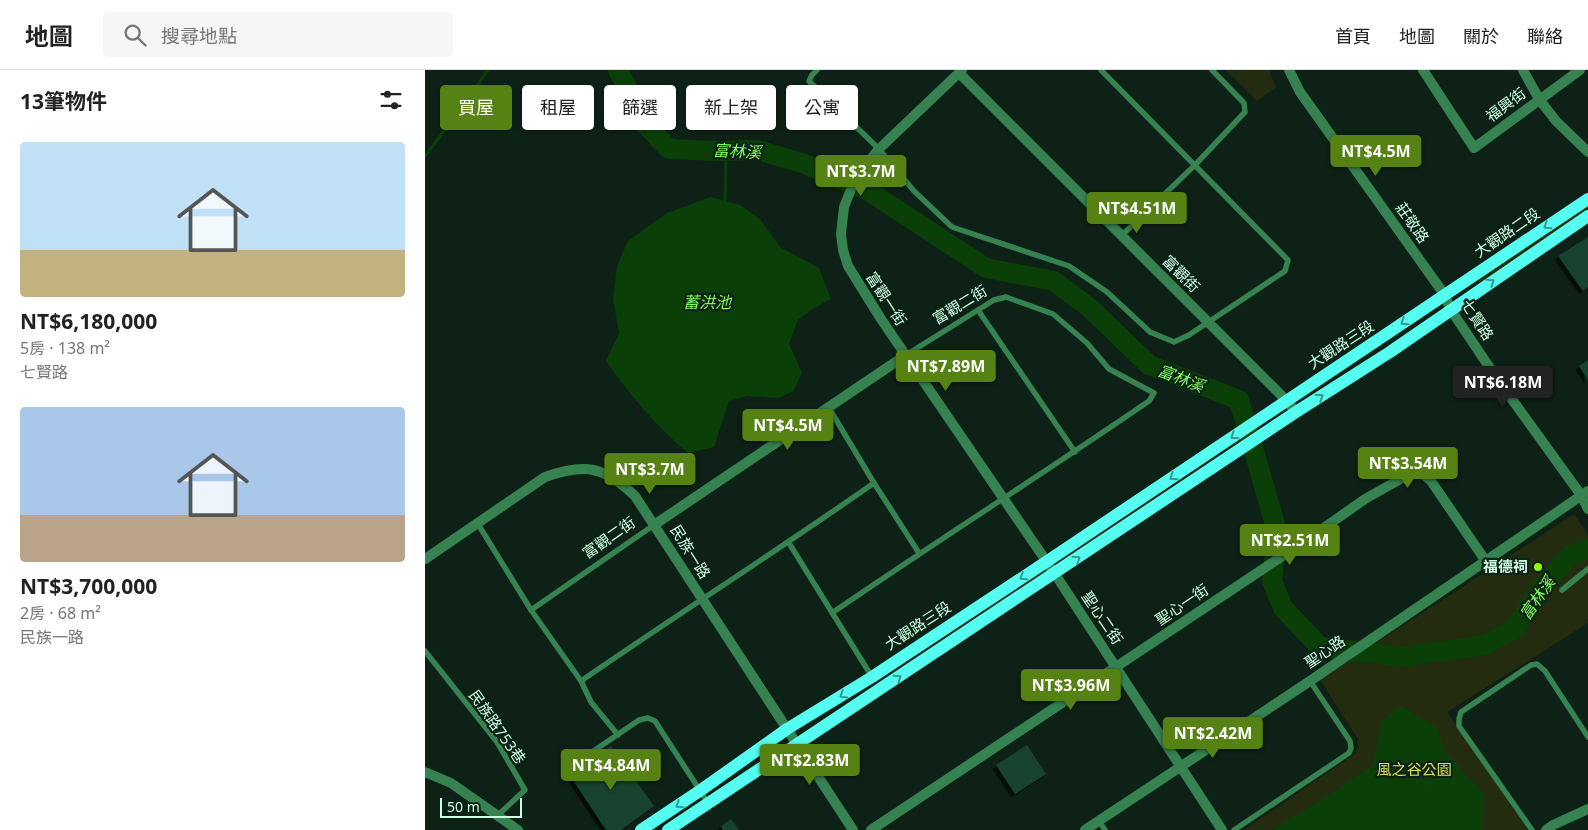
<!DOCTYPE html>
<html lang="zh-TW">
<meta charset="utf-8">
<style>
:root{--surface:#fff;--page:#f6f6f6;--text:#222;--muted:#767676;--line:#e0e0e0;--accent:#568213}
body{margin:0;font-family:"Noto Sans","Noto Sans TC",sans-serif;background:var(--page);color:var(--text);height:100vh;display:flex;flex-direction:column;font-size:19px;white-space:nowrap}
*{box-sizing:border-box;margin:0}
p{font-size:16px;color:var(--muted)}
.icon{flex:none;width:28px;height:28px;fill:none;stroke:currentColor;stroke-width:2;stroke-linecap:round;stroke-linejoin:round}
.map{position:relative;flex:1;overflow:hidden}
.side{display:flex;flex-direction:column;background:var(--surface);width:425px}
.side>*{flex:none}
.top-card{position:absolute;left:15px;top:15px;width:475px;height:45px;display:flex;gap:10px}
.scale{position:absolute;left:15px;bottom:12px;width:82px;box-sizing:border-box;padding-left:5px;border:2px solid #cdffe2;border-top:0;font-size:14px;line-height:18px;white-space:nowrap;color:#cdffe2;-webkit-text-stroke:4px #0d2116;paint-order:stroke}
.price{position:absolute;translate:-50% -42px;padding:0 11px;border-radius:5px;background:var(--accent);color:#fff;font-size:16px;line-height:32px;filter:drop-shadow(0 1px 2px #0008)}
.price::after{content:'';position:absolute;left:50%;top:30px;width:15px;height:11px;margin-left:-8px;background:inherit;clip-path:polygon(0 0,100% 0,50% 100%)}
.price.active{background:#222;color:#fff}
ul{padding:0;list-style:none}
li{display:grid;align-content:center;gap:10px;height:265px;padding:0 20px}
li span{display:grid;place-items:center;height:155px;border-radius:5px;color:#555}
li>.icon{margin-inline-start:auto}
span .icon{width:90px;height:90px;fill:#fffc;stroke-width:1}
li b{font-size:21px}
h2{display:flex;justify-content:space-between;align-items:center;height:60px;padding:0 20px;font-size:21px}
.chip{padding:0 18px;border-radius:5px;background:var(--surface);box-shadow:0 1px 4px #0004;font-size:18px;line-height:45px}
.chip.active{background:var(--accent);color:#fff}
header{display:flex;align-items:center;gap:30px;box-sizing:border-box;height:70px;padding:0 25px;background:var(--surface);border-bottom:1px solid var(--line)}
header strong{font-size:24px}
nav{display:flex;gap:28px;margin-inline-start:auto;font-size:18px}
.search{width:350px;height:45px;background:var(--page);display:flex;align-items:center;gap:12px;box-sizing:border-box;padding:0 18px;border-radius:5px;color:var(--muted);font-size:19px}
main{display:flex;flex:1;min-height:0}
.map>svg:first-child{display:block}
.green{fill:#242c0f}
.water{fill:#0b3f08}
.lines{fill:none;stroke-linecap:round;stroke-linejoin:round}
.stream{stroke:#0b3f08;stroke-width:3}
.river{stroke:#0b3f08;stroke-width:20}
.building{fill:#18432e;filter:url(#shadow)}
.service{stroke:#368250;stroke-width:5.5}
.minor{stroke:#368250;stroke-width:10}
.tertiary{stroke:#368250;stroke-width:10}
.primary{stroke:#54fff2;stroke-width:12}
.oneway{stroke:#349b8f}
.poi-dot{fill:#95f800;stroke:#0d2116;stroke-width:2}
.labels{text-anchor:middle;stroke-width:4.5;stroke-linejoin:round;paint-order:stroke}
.street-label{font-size:15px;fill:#cdffe2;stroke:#0d2116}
.poi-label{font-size:15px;font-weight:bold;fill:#cdffe2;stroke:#0d2116;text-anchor:end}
.park-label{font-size:15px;fill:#dbe256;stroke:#0d2116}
.water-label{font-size:16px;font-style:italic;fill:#82ff5b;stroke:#0d2116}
</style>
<header>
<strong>地圖</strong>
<div class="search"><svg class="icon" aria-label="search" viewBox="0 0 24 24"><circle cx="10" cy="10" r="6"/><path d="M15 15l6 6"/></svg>搜尋地點</div>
<nav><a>首頁</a><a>地圖</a><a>關於</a><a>聯絡</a></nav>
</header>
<main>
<section class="side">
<h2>13筆物件<svg class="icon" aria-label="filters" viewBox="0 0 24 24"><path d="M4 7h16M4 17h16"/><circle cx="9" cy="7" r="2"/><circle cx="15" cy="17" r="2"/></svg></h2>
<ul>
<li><span style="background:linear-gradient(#bfe0f5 70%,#c2b280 0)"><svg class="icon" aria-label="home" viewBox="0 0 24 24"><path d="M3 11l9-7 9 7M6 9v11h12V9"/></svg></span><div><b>NT$6,180,000</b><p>5房 · 138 m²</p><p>七賢路</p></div></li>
<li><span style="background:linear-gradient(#a9c7e8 70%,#b9a48a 0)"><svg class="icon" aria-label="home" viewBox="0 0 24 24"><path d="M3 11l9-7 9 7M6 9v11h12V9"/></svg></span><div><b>NT$3,700,000</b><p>2房 · 68 m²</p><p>民族一路</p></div></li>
</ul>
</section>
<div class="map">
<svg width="1163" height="760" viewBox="0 0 1163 760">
<defs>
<filter id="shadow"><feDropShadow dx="-3.5" dy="3.5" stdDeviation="0" flood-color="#0009"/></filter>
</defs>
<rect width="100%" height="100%" fill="#0d2116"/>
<g class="green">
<polygon points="801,0 844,0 851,17 832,31"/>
<polygon points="1163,136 1163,141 1055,213 1052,209"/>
<polygon points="1149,444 1163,465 1163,553 1022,642 1102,759 1101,760 819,760 930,684 933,676 933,669 895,610"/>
</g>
<g class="water">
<path d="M 286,127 L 315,135 L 335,149 L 355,177 L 394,198 L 406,229 L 386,240 L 373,250 L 364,274 L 377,303 L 368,321 L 354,328 L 322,326 L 304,331 L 289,377 L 263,383 C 231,356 205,325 181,291 L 194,263 L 188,229 L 192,196 L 203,171 L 242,143 Z"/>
<polygon points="976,636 1012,658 1020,682 1058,723 1057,760 847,760 908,723 948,695 956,652"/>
</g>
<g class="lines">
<g class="stream">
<polyline points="0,86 38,36 63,0"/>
<polyline points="300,131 301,81"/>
</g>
<polyline class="river" points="193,0 221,55 244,79 293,81 333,80 380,94 442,120 561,198 629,211 666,239 724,295 814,330 852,461 847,511 858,538 895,577 978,587 1059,575 1091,558 1115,519 1146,485 1163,479"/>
</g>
<g class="building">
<polygon points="1163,167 1163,217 1158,221 1133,186"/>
<polygon points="1163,290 1163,310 1154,296"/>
<polygon points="602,675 621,704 590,724 571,695"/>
<polygon points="186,676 229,736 196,760 181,760 144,704"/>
<polygon points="306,749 314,760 298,760 296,756"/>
</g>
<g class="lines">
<g class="service">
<polyline points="392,0 387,5 384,11 454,79 489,121 527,157 644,196 682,222 725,262 749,272 764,265 860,201 863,190 676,0"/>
<polyline points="696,166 770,95 820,42 819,33 787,0"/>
<polyline points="553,240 650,382"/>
<polyline points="404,338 449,413 494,483"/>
<polyline points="53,454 106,540 156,611 166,632 193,665"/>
<polyline points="364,473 447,607"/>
<polyline points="1137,520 1163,499"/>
<polyline points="106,540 229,455"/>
<path d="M 407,543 C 512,471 619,403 724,331 L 729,323 L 684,299 L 662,273 L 628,244 L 581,227 L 569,230 L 481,285"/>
<polyline points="0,581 72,672 100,720 73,745"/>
<path d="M 156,611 C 253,544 352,481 449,413"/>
<polyline points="148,695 214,650 223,648 230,651 283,733"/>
<polyline points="674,751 680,760"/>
<polyline points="809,760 924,683 926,678 925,671 885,611"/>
<polyline points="1107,760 1034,656 1034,649 1036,642 1106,595 1112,594 1120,601 1163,667"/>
</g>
<g class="minor">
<polyline points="537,0 454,79 431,107 419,137 416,164 418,180 423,196 456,249 630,504 797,760"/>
<polyline points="998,0 1049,78 1155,0"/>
<polyline points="1098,0 1114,29 1131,51 1163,82"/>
<polyline points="534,3 861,330 871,342"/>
<polyline points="229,455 481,285"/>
<path d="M 0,489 L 120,407 C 160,393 179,396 210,426 L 428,760"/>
<polyline points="446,760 883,469 940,429 988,402 999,405 1006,411 1060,490"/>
<polyline points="660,760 885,611 1163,421"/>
<polyline points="1121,760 1128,755 1163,739"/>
</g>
<g class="tertiary">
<polyline points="864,0 875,22 1019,224 1026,240 1073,310 1156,425 1163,439"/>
<polyline points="0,702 26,713 93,760"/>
</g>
<g class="primary">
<polyline points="216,760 276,720 362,659 447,607 621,492 1163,129"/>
<polyline points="243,760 871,342 965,282 1163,146"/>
</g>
</g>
<defs><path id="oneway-chevron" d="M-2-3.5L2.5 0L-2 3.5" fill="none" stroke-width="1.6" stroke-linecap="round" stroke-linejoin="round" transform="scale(1.25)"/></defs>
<g class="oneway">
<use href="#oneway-chevron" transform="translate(1122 156) rotate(146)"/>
<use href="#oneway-chevron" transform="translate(1066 212) rotate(-35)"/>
<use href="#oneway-chevron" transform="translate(979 252) rotate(146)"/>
<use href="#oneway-chevron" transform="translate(895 327) rotate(-33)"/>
<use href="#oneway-chevron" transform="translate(809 366) rotate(147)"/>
<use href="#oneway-chevron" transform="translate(748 407) rotate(146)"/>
<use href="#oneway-chevron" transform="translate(652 489) rotate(-34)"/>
<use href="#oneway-chevron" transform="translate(598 507) rotate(147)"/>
<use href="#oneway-chevron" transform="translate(473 608) rotate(-34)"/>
<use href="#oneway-chevron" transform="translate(418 625) rotate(148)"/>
<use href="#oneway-chevron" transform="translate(254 735) rotate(147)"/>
</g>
<circle class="poi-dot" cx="1113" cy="497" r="5"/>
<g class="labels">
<g class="street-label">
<text transform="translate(1081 35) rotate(-37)" y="5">福興街</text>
<text transform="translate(987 153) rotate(55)" y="5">莊敬路</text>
<text transform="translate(1082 163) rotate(-34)" y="5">大觀路二段</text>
<text transform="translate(756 204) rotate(45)" y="5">富觀街</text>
<text transform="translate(461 229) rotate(57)" y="5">富觀一街</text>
<text transform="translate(535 235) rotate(-31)" y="5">富觀二街</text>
<text transform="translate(1052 250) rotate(57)" y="5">七賢路</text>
<text transform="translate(916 275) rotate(-33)" y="5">大觀路三段</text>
<text transform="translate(184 468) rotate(-35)" y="5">富觀二街</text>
<text transform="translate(265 482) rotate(58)" y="5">民族一路</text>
<text transform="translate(757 535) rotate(-34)" y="5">聖心一街</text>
<text transform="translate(677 548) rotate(56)" y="5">聖心二街</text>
<text transform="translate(493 556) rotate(-33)" y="5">大觀路三段</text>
<text transform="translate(900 582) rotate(-34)" y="5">聖心路</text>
<text transform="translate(72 657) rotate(55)" y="5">民族路753巷</text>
</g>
<g class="poi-label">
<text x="1103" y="502">福德祠</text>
</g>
<g class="park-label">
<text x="989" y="705">風之谷公園</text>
</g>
<g class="water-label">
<text transform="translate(312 81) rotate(3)" y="6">富林溪</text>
<text x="282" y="238">蓄洪池</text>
<text transform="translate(756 308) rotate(21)" y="6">富林溪</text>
<text transform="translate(1112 528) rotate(-55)" y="6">富林溪</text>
</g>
</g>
</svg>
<div class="scale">50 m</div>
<b class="price" style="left:951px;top:107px">NT$4.5M</b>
<b class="price" style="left:436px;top:127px">NT$3.7M</b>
<b class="price" style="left:712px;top:164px">NT$4.51M</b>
<b class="price" style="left:521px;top:322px">NT$7.89M</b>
<b class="price active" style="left:1078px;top:338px">NT$6.18M</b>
<b class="price" style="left:363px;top:381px">NT$4.5M</b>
<b class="price" style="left:983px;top:419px">NT$3.54M</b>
<b class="price" style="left:225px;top:425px">NT$3.7M</b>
<b class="price" style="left:865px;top:496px">NT$2.51M</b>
<b class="price" style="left:646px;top:641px">NT$3.96M</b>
<b class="price" style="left:788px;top:689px">NT$2.42M</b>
<b class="price" style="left:385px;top:716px">NT$2.83M</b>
<b class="price" style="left:186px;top:721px">NT$4.84M</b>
<div class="top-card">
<a class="chip active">買屋</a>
<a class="chip">租屋</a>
<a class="chip">篩選</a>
<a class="chip">新上架</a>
<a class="chip">公寓</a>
</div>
</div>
</main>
